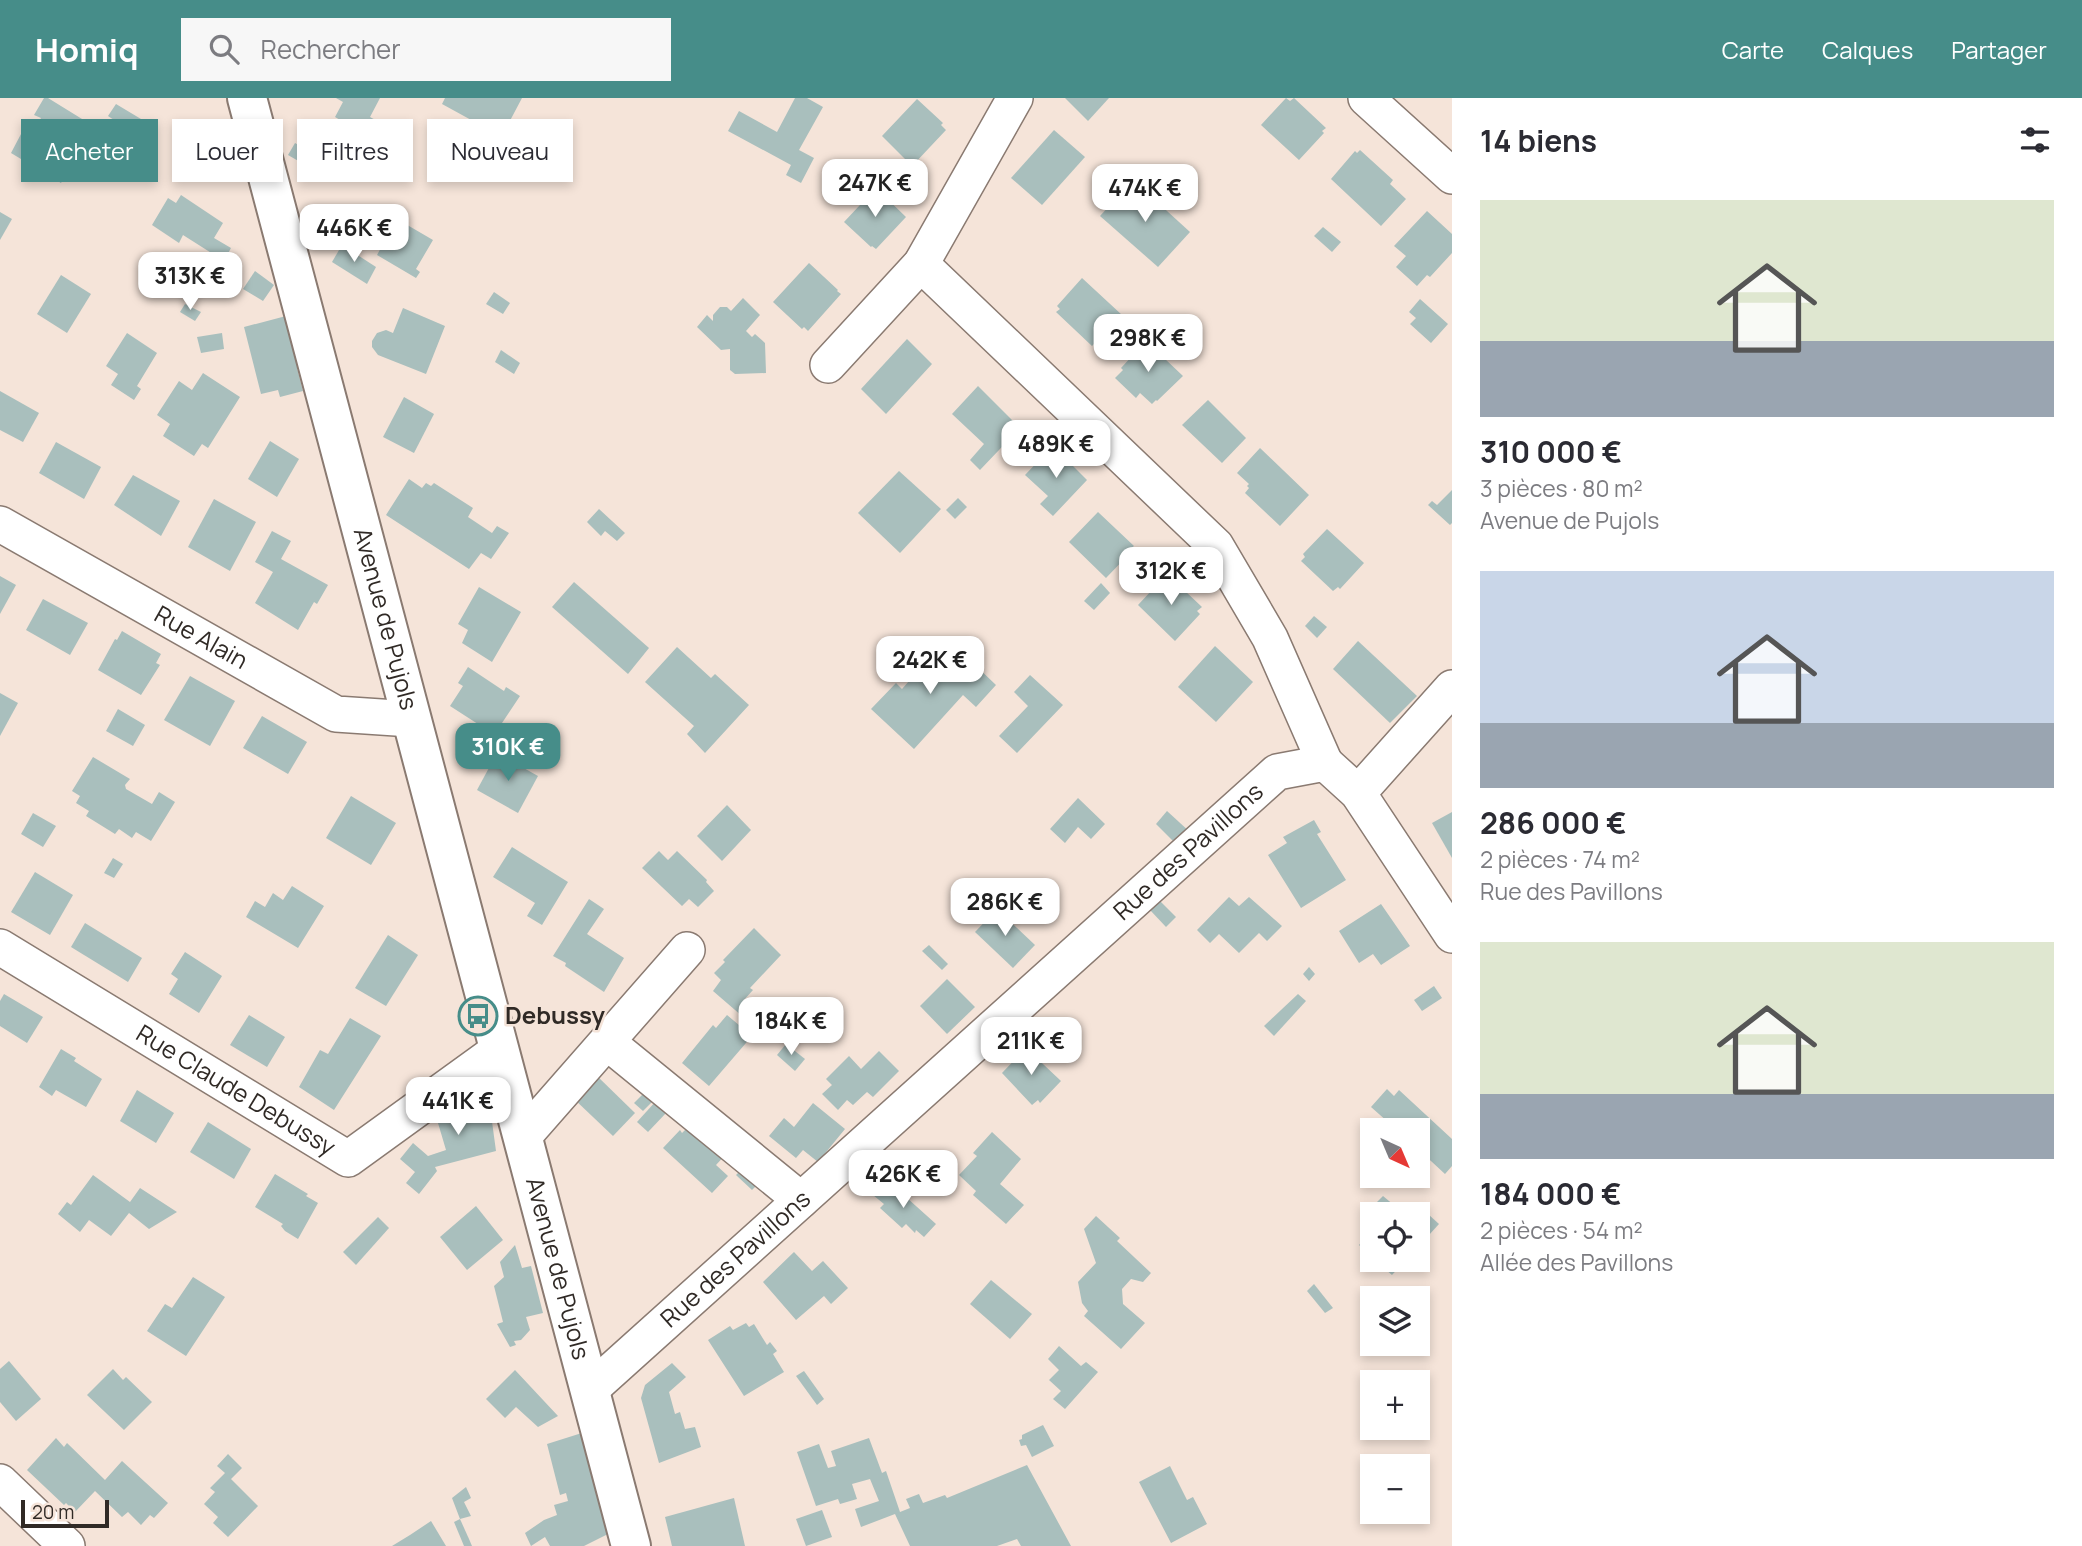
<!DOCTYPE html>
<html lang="fr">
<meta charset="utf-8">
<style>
:root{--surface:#fff;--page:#f7f7f7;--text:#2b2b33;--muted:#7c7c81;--accent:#468d89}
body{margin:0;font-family:Manrope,sans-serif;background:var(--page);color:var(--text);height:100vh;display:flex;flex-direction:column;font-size:26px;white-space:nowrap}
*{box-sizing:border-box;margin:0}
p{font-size:23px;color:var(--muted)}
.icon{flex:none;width:38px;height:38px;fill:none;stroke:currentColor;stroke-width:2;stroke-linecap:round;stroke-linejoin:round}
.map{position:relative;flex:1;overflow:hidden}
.details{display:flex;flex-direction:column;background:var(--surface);width:630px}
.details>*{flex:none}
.guide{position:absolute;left:21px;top:21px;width:665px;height:63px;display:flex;gap:14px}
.needle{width:46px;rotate:136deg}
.tools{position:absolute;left:1360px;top:1020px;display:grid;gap:14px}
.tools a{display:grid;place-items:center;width:70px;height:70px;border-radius:0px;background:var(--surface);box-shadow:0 4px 10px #0003;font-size:35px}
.scale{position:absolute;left:21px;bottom:18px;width:88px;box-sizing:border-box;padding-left:7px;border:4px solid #302a26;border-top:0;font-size:19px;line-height:24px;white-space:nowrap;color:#302a26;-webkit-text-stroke:5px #f5e4d9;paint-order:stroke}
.price{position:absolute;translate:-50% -60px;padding:0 16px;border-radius:14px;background:#fff;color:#222;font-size:23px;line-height:46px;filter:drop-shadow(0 2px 4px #0008)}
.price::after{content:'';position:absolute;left:50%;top:42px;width:21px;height:16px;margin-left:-10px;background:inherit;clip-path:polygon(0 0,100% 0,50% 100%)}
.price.selected{background:var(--accent);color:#fff}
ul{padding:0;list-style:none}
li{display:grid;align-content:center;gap:14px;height:371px;padding:0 28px}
li span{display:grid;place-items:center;height:217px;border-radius:0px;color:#555}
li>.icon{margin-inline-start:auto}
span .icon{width:126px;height:126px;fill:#fffc;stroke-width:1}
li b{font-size:30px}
h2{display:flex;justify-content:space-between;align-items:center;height:84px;padding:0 28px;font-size:30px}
.tag{padding:0 24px;border-radius:0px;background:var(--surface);box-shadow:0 4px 10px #0003;font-size:24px;line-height:63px}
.tag.selected{background:var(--accent);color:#fff}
header{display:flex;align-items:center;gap:42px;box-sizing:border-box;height:98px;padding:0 35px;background:var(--accent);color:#fff}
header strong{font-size:33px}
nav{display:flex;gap:38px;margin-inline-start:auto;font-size:24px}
.search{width:490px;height:63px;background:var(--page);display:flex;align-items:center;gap:18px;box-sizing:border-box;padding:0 24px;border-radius:0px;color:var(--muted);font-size:26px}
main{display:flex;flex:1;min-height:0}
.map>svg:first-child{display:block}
.building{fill:#a9bfbd}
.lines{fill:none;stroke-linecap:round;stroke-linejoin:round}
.minor-casing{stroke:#8a7a71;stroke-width:38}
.major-casing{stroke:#8a7a71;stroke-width:42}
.minor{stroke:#fff;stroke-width:35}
.major{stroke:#fff;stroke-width:38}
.labels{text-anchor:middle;stroke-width:5;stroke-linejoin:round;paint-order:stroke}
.street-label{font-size:24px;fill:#302a26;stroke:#f5e4d9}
.poi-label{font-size:24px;font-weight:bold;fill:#302a26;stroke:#f5e4d9;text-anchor:start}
</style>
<header>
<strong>Homiq</strong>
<div class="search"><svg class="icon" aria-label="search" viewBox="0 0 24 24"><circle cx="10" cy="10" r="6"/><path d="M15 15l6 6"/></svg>Rechercher</div>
<nav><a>Carte</a><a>Calques</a><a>Partager</a></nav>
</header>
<main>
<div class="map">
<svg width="1452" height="1448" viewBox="0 0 1452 1448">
<rect width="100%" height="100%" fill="#f5e4d9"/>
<g class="building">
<polygon points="44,0 48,0 95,29 61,85 11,55 21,36 29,40 41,20 34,17"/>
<polygon points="336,0 380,0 370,19 379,24 371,40 335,19 343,4"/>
<polygon points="445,0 522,0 494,53 466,37 473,23 442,6"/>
<polygon points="795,0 807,0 823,9 799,52 814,60 801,85 786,77 791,67 728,33 739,13 777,34"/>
<polygon points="1065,0 1109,0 1088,23"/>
<polygon points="1286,0 1290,3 1294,0 1326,30 1322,33 1324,35 1299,62 1261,27"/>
<polygon points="917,1 943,25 941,27 946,32 914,66 909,61 907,63 882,38"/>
<polygon points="116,6 141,21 123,48 111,39 120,26 108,18"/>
<polygon points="1054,32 1085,59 1042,107 1011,80"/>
<polygon points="295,45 315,56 307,68 288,57"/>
<polygon points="1360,52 1393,82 1390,86 1406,101 1381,128 1331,81 1355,53 1357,55"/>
<polygon points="102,61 112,67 103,83 93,77"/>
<polygon points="1133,82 1190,134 1158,169 1100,118"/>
<polygon points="876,90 906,119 876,151 872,148 871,149 844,124"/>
<polygon points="181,97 223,125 214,140 231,150 224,163 183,137 179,145 152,127 168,100 176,105"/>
<polygon points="1427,113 1452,136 1452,155 1430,179 1427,177 1417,188 1396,169 1406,158 1394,148"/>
<polygon points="0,114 12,121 0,142"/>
<polygon points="397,121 433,142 416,171 420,174 416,180 377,157"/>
<polygon points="1323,129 1341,144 1332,154 1314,138"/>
<polygon points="342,147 376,169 367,186 332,164"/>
<polygon points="809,165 838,192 837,193 841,196 808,233 804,229 802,231 773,204"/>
<polygon points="255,173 274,187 263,203 243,191"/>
<polygon points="61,177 91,196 67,235 37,216"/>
<polygon points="1082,180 1122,217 1092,248 1056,214 1060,211 1057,208"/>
<polygon points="494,194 510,205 503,216 486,206"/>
<polygon points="743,200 760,217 746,233 752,239 755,236 765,245 766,275 735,276 730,272 730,251 721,252 697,229 707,217 713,223 713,217 720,209 727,209 731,213"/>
<polygon points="1420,201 1448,226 1431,245 1410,226 1416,220 1409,214"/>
<polygon points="185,206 201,214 195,223 180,214"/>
<polygon points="403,210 445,228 426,276 378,257 372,249 372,243 377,235 386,232 393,235"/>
<polygon points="286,218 300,270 297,270 303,293 280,299 278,292 261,296 244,229"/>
<polygon points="127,235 157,255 137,288 141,291 134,302 111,287 118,276 106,268"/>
<polygon points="222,235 224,251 201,255 197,239"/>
<polygon points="907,241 932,266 886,316 861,291"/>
<polygon points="1146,243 1183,278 1157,303 1156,302 1152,306 1140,295 1136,300 1115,280 1123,272 1121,270"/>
<polygon points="501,252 520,265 514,276 495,264"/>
<polygon points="203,275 240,299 208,350 202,346 194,358 163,338 170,326 157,317 179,283 192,292"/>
<polygon points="978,288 1020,330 980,372 970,362 984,346 952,316"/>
<polygon points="0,293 39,315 23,344 0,332"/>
<polygon points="404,299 434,316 414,355 383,339"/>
<polygon points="1208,302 1246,340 1222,365 1182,327"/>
<polygon points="270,343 299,361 277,399 248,381"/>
<polygon points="56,344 101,369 84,401 39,375"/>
<polygon points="1260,350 1309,397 1280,428 1245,395 1249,390 1247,388 1249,386 1237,375"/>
<polygon points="1057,352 1087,382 1053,418 1040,406 1048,398 1025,377 1047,354 1051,358"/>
<polygon points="899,373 941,411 900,455 858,415"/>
<polygon points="133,377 180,403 161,438 114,407"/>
<polygon points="409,381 422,390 426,385 431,388 434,385 473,410 468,419 492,435 497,428 509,435 491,461 481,455 469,471 386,417"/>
<polygon points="1452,392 1452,425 1450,427 1428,407 1432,403 1437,407"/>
<polygon points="958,400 967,409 955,421 946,412"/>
<polygon points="214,401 256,424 230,473 188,449"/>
<polygon points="599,411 625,435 617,443 605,433 601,438 587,424"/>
<polygon points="1098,414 1134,448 1130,451 1132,453 1106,480 1069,444"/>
<polygon points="1327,431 1364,465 1340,491 1338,489 1333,493 1301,463 1305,459 1303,456"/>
<polygon points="272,433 291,443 281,461 328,487 317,506 314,504 298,532 255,505 273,474 255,464"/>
<polygon points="1167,476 1202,509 1197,513 1200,516 1175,543 1138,507"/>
<polygon points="0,478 16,487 0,516"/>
<polygon points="574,484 649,550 628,576 552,509"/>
<polygon points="1101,485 1110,495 1094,512 1084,503"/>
<polygon points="479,489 521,514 492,564 462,545 468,532 458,526"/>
<polygon points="43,501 88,525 70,557 26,532"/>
<polygon points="1314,518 1327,529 1317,540 1305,528"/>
<polygon points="122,533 161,556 156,565 160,567 141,597 98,572 115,541 117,542"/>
<polygon points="1358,543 1417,598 1390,625 1333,571"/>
<polygon points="931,546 964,576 974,566 996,587 976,609 963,597 914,651 871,611 896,585 902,591 917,574 911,569"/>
<polygon points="1215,548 1253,584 1216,624 1178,589"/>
<polygon points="677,549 711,580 715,576 749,607 705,655 687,636 694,628 645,584"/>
<polygon points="468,569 504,593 506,589 520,598 496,634 483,625 481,628 450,608 463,588 458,585"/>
<polygon points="1030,577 1063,607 1017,655 999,638 1028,608 1014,594"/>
<polygon points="190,578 235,603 210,648 164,622"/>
<polygon points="0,595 18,605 0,638"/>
<polygon points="118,611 145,627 133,648 106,633"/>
<polygon points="262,618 307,644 288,676 243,650"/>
<polygon points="497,655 538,678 518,715 477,692"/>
<polygon points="93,659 130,681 125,687 126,691 152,706 159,694 175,704 151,743 136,734 132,740 119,731 115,736 86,718 89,713 76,705 80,698 72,693"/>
<polygon points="351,698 396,725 371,767 326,740"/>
<polygon points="1078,700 1105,726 1091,741 1078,729 1065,745 1050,731"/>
<polygon points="727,707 751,732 722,763 697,738"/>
<polygon points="1167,713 1191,735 1177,747 1156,726"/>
<polygon points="1452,714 1452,760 1432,725"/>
<polygon points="33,715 56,728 43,749 21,736"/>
<polygon points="1314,722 1321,734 1317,736 1346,782 1301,810 1268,757 1287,745 1283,739"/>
<polygon points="512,749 568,784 542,827 527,818 535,805 493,779"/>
<polygon points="659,753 668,762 677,753 707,782 706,784 714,793 698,809 689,801 682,808 642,770"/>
<polygon points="113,760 123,766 114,780 104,775"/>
<polygon points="35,774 73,797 50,837 11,814"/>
<polygon points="292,788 324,808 298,850 246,819 255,803 265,809 273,795 283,802"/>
<polygon points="1229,799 1239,808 1249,799 1282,828 1267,843 1259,835 1239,855 1219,836 1210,845 1197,832"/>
<polygon points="589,801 604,811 587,836 624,860 604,894 565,868 566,865 553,858"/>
<polygon points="1160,803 1176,819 1166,829 1150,812"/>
<polygon points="1381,806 1410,848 1381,867 1373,856 1359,865 1339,833"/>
<polygon points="997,811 1035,847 1013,870 975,834"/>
<polygon points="85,825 142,860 128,884 71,849"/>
<polygon points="754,830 781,857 750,890 753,892 743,903 750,909 742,918 713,893 721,882 714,875 725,864 723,862"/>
<polygon points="388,837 418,857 386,908 355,890"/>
<polygon points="929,847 948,866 942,872 922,853"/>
<polygon points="185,854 222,878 199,915 169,896 178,881 171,876"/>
<polygon points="1309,869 1315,876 1309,883 1303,876"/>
<polygon points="947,881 975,909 947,936 920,908"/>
<polygon points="1434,888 1442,900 1422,913 1414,902"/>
<polygon points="4,896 43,919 27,945 0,928 0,903"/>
<polygon points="1298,896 1306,903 1274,938 1264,928"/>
<polygon points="249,917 285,939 267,969 230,947"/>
<polygon points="727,917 752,938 709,988 682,965 713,927 716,930"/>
<polygon points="350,920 381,938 334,1012 299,989 320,952 328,956"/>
<polygon points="786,946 805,961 795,973 777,957"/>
<polygon points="1026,950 1061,983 1040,1005 1038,1002 1032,1007 1002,975"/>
<polygon points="61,951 76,960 74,963 102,981 86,1009 56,992 52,998 39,989"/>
<polygon points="879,953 899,973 873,999 867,994 853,1007 847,1002 838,1012 822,996 832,987 826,981 849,958 861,971"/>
<polygon points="595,976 635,1015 613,1038 573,1000"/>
<polygon points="491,984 497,1007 490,1009 496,1053 435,1069 437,1073 419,1096 406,1085 415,1074 400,1061 413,1045 428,1058 446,1052 438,1025 464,1018 457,993"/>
<polygon points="648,991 657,999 643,1013 634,1005"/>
<polygon points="1387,991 1394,998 1399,992 1452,1041 1452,1068 1445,1076 1418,1051 1418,1032 1397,1032 1371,1009"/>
<polygon points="137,992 174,1015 156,1045 120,1023"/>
<polygon points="656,1003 667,1014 648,1034 637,1024"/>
<polygon points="813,1005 845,1031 818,1064 803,1052 796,1060 769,1038 784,1020 794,1029"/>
<polygon points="208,1024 251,1051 234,1081 190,1054"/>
<polygon points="691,1026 727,1055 716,1067 728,1078 712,1095 663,1050 680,1032 682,1035"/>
<polygon points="992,1034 1021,1061 1000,1086 1024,1107 1006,1126 973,1097 976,1093 959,1077 977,1058 973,1055"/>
<polygon points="742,1071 757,1087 752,1092 736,1077"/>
<polygon points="275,1076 308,1096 306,1098 318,1105 298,1141 285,1133 281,1128 283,1126 255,1109"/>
<polygon points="93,1077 130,1104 140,1090 177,1114 149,1131 129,1115 111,1138 89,1122 80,1134 58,1116 67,1104 71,1107"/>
<polygon points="887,1082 936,1126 924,1139 916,1132 915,1135 906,1126 902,1130 880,1110 884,1106 873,1097"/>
<polygon points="1383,1098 1395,1108 1404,1116 1377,1116 1371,1110"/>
<polygon points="476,1108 503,1142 467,1172 440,1139"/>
<polygon points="1428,1116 1439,1126 1418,1149 1418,1127"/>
<polygon points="1096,1118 1120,1140 1117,1143 1151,1175 1143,1184 1131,1181 1122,1191 1123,1206 1145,1225 1121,1251 1084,1218 1088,1213 1082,1205 1078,1184 1096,1165 1084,1131"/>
<polygon points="378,1119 389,1130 356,1167 343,1154"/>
<polygon points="1372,1132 1372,1162 1406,1162 1392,1177 1378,1165 1372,1172 1365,1164 1370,1158 1359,1147"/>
<polygon points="515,1147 522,1170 531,1168 543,1215 526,1219 530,1232 521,1242 514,1243 516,1247 510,1249 497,1226 503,1224 494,1188 504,1179 500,1164"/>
<polygon points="794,1154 812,1173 823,1163 848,1190 831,1206 824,1198 796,1222 763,1184"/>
<polygon points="193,1179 225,1199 186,1258 147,1233 165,1206 172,1210"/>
<polygon points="991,1182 1032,1216 1010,1241 970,1206"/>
<polygon points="1314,1186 1333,1210 1325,1215 1307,1193"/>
<polygon points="746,1225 749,1229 754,1226 767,1247 770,1244 777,1253 773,1256 784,1274 744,1298 708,1242 730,1228 733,1232"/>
<polygon points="1059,1248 1081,1268 1086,1264 1098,1274 1065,1311 1053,1301 1061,1293 1049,1282 1059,1272 1048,1261"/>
<polygon points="9,1263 41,1301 16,1323 0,1304 0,1271"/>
<polygon points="672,1265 686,1279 669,1294 675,1316 680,1314 685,1331 695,1329 701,1349 659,1365 641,1300 645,1287"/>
<polygon points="113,1271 123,1282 126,1279 152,1304 124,1332 87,1297"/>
<polygon points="515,1272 558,1318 538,1329 516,1309 505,1320 486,1301"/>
<polygon points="804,1273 824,1301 817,1307 796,1278"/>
<polygon points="1043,1327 1054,1348 1032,1359 1026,1347 1021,1348 1019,1342 1022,1341 1022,1337"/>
<polygon points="585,1334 612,1434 584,1448 550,1448 545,1439 531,1448 525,1435 544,1422 557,1417 554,1407 568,1403 566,1395 560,1397 547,1346"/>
<polygon points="56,1340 64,1349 67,1345 105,1382 122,1363 168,1405 154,1420 150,1417 141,1427 128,1414 122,1419 95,1393 75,1414 66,1405 64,1407 27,1372"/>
<polygon points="869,1340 882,1375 886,1373 900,1414 910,1410 906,1401 919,1396 923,1405 945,1397 947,1400 1027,1367 1071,1448 1021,1448 1017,1441 997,1448 910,1448 895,1416 861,1429 855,1411 879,1403 870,1381 852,1386 857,1401 840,1406 838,1401 816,1408 797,1354 819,1346 828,1370 836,1368 831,1353"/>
<polygon points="228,1356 242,1370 231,1381 258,1408 228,1439 213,1425 218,1419 204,1406 215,1394 210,1390 225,1375 217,1368"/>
<polygon points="1170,1368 1187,1402 1193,1399 1207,1426 1171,1445 1139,1384"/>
<polygon points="466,1389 471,1400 464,1404 471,1418 460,1421 452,1400"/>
<polygon points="734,1400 745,1448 672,1448 665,1419"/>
<polygon points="822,1412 832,1439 806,1448 796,1421"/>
<polygon points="460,1421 469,1441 472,1448 464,1448 454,1424"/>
<polygon points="431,1423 446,1448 392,1448 410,1437"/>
</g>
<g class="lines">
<defs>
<g id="minor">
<polyline points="1366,0 1452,78"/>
<polyline points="921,166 1216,448 1270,540 1325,665"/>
<polyline points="828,267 921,166 1015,0"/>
<path id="s1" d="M 0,426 L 336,616 L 411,621"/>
<polyline points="1358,695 1452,590"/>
<path id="s2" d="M 0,849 L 348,1061 L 500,951"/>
<polyline points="607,944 801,1102"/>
<polyline points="523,1039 687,852"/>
<path id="s3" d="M 590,1292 L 1277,674 L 1325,665 L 1358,695 L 1452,837"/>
<polyline points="0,1384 67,1448"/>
</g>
<g id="major">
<path id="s4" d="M 247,0 L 631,1448"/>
</g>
</defs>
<use href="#minor" class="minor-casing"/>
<use href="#major" class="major-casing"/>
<use href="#minor" class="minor"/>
<use href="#major" class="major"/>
</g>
<defs>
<symbol id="bus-ring" viewBox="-11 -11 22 22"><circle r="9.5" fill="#f5e4d9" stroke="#468d89" stroke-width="1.5"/><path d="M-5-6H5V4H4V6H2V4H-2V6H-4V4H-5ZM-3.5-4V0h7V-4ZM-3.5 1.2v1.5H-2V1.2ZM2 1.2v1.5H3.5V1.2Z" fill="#468d89"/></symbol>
</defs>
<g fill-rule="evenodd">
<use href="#bus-ring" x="456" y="896" width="44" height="44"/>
</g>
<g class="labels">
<g class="street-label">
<text dy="8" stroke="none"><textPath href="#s4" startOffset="539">Avenue de Pujols</textPath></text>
<text dy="8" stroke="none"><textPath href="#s1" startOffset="231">Rue Alain</textPath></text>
<text dy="8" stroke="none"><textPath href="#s3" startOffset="805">Rue des Pavillons</textPath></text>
<text dy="8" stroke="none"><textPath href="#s2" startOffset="276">Rue Claude Debussy</textPath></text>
<text dy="8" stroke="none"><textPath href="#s3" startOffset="196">Rue des Pavillons</textPath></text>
<text dy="8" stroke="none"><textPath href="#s4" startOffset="1211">Avenue de Pujols</textPath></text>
</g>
<g class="poi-label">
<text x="505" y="926">Debussy</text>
</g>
</g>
</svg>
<div class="tools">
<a><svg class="needle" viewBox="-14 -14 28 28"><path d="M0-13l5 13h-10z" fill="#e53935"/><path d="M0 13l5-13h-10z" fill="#7c7c81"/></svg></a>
<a><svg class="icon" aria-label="locate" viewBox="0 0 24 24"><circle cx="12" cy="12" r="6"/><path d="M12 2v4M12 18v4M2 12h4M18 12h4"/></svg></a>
<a><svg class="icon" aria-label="layers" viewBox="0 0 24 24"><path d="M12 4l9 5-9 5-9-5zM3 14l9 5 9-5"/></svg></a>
<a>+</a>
<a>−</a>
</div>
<div class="scale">20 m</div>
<b class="price" style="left:875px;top:121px">247K €</b>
<b class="price" style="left:1145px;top:126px">474K €</b>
<b class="price" style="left:354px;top:166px">446K €</b>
<b class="price" style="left:190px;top:214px">313K €</b>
<b class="price" style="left:1148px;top:276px">298K €</b>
<b class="price" style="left:1056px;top:382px">489K €</b>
<b class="price" style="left:1171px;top:509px">312K €</b>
<b class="price" style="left:930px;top:598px">242K €</b>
<b class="price selected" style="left:508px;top:685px">310K €</b>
<b class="price" style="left:1005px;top:840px">286K €</b>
<b class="price" style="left:791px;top:959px">184K €</b>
<b class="price" style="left:1031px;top:979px">211K €</b>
<b class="price" style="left:458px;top:1039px">441K €</b>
<b class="price" style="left:903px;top:1112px">426K €</b>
<div class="guide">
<a class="tag selected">Acheter</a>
<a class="tag">Louer</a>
<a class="tag">Filtres</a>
<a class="tag">Nouveau</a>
</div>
</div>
<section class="details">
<h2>14 biens<svg class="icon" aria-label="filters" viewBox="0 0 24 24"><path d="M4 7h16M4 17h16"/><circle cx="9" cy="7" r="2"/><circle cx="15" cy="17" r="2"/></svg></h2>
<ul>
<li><span style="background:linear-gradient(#dfe7d0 65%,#9aa5b1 0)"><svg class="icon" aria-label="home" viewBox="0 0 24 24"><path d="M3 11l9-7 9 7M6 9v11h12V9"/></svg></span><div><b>310 000 €</b><p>3 pièces · 80 m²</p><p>Avenue de Pujols</p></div></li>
<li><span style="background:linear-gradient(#c9d6e8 70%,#9aa5b1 0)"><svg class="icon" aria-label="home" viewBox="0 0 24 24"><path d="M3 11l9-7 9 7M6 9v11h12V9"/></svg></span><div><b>286 000 €</b><p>2 pièces · 74 m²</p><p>Rue des Pavillons</p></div></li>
<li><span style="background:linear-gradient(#dfe7d0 70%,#9aa5b1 0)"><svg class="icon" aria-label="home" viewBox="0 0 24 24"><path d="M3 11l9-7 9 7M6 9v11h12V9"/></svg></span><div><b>184 000 €</b><p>2 pièces · 54 m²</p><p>Allée des Pavillons</p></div></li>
</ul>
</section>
</main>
